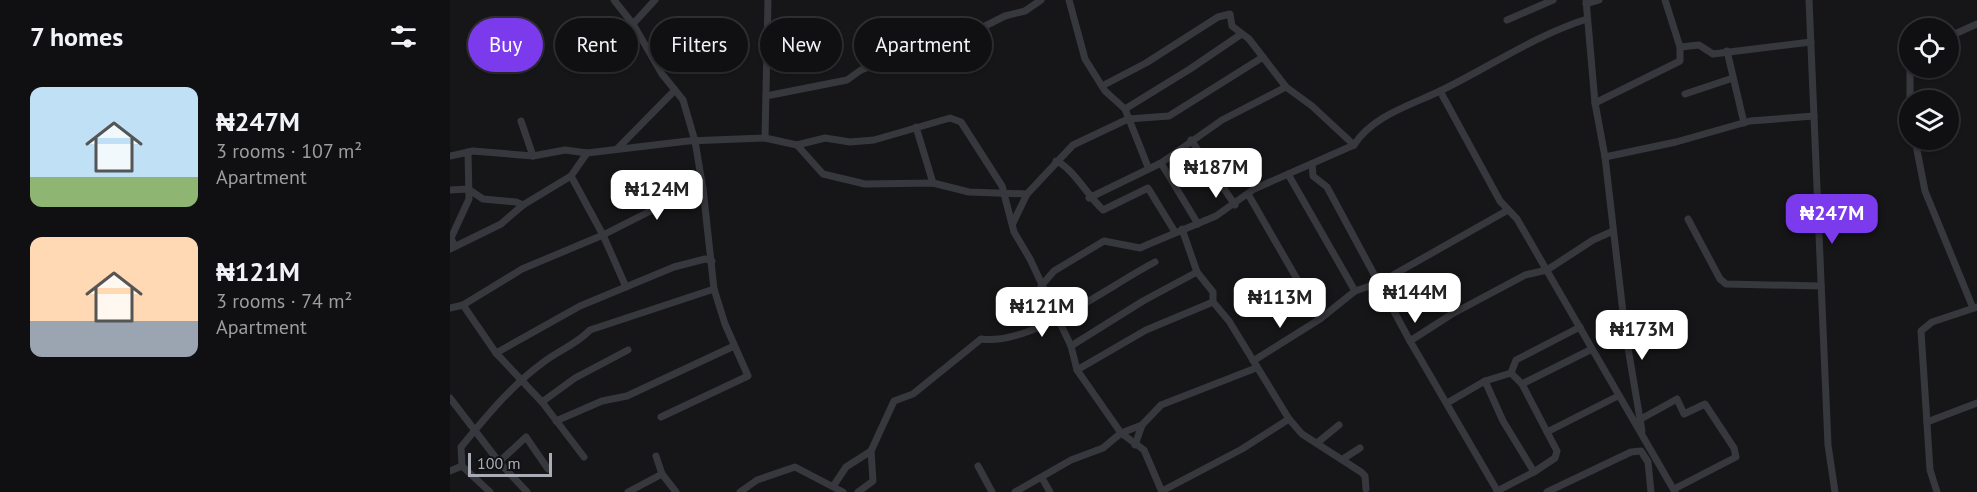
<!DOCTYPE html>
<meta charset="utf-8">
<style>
:root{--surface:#101012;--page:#19191b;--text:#f1f3f6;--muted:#9c9d9f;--line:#303032;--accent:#7c3aed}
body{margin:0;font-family:"PT Sans",sans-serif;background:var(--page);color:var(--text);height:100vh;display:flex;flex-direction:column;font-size:22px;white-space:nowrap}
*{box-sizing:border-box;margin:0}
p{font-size:20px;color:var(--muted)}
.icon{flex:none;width:33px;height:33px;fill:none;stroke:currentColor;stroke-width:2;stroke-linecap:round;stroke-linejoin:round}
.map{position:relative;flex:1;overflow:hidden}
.sheet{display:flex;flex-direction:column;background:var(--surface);width:450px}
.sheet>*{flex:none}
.top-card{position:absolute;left:18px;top:18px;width:570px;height:54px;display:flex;gap:12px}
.buttons{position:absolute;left:1449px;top:18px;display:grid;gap:12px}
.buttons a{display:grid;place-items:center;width:60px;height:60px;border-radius:50%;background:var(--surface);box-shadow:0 2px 4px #0004,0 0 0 2px var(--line);font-size:30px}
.scale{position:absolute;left:18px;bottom:15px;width:84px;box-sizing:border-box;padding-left:6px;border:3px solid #a8adb8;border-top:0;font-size:16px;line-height:21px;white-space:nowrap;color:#a8adb8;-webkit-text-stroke:4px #111113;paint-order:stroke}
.price{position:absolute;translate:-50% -51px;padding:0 14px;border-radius:12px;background:#fff;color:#222;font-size:20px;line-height:39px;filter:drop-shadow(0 2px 3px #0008)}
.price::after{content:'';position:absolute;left:50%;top:36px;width:18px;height:14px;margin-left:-9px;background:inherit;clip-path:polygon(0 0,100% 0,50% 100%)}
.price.active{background:var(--accent);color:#fff}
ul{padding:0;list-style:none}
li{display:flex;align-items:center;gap:18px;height:150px;padding:0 30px}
li span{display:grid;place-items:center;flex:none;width:168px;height:120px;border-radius:12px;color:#555}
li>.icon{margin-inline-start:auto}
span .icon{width:72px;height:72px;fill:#fffc;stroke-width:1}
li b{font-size:26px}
h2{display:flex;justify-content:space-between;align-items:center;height:72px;padding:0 30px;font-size:26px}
.pill{padding:0 21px;border-radius:27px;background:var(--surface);box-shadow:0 2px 4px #0004,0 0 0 2px var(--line);font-size:21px;line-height:54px}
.pill.active{background:var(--accent);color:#fff}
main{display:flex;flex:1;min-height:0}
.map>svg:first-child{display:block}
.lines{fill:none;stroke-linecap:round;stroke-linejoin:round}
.street{stroke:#37383d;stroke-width:7}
</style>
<main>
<section class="sheet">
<h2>7 homes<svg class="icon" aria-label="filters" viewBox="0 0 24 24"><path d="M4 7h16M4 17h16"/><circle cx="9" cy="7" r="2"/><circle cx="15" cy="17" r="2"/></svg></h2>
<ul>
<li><span style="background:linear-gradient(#bfe0f5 75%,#8fb573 0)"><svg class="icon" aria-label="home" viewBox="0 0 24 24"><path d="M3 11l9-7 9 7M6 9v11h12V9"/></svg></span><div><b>₦247M</b><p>3 rooms · 107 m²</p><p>Apartment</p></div></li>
<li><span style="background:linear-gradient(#ffd9b3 70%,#9aa5b1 0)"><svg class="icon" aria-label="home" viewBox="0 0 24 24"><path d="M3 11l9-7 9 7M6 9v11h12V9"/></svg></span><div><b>₦121M</b><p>3 rooms · 74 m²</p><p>Apartment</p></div></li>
</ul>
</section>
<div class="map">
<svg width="1527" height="492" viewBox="0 0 1527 492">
<rect width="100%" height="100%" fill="#161618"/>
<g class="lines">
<g class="street">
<polyline points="164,0 183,24 212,74 233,100 245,141 253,189 264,289 275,324 298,376 211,417"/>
<polyline points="619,0 635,59 655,91 675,109 698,167"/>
<polyline points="1136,0 1145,103 1155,157 1175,330 1192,431"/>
<polyline points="1359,0 1378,445 1385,492"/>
<polyline points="1136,4 1149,0"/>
<polyline points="1057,20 1103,0"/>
<polyline points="183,24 205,0"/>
<polyline points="1498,37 1527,24"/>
<polyline points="1230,47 1249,45 1263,54 1361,42"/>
<polyline points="1277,51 1294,123"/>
<polyline points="1460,68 1460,100"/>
<polyline points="652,86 696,63 768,17 780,14 782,26 799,39 836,87 862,106 904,145"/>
<polyline points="990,91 1050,201 1067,219 1225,492"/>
<polyline points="1235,94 1283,78"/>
<polyline points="316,96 397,80 411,70 468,49 477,51 497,45 555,16 575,11 591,0"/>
<polyline points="1145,103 1230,61 1230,47 1215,0"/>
<polyline points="675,109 740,69 790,35"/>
<polyline points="71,121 83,156"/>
<polyline points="466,127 483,183"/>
<polyline points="315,138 347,145 373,174 415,184 483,183 519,192 577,194"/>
<polyline points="741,140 785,205"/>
<polyline points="1465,140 1475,191 1523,308"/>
<polyline points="347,145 375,138 400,142 424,140 500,118 511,122 552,186 564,232 580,259 621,346 627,370 671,433 694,450 712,492"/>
<polyline points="168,148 225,90"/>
<polyline points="0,156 23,151 83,156 115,150 137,153 238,141 315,138 318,0"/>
<polyline points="1155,157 1226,142 1300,121 1364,116"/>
<path d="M 606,161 C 622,167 638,196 653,210 L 698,188 L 725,232"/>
<polyline points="711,163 748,224"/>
<polyline points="862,164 863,176 877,187 960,341 1048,492"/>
<polyline points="838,174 905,291"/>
<polyline points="121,176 153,235 176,287"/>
<polyline points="0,190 18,189 33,199 66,202 73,205"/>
<polyline points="798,194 870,319"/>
<polyline points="639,198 711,163 772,120 836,87"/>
<polyline points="1238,219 1270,279 1276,284 1371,286"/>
<polyline points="563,223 577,194 623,145 678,119 719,116 813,57"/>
<polyline points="732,229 747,272 763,292 763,302 779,321 839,419 852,434 911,472 915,476 916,489"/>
<polyline points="4,245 1,238 19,199 18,152"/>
<polyline points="0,249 51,224 73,205 121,176 137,153"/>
<path d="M 591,286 L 604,271 L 654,241 L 690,248 L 699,244 L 766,216 L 804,189 L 904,145 C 923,115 962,105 992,90 C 1041,66 1086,35 1137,19"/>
<polyline points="13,305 46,353 92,402 134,457"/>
<polyline points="0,308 13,305 72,269 153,235 226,198 253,189"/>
<polyline points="960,341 1002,314 1075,275 1097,270 1143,240 1163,231"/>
<polyline points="621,346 693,301 747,272"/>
<polyline points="46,353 130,306 224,267 255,259 262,261"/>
<polyline points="803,361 870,319 905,291 929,283 1058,210"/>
<polyline points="627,370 696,330 763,302"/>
<polyline points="1061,373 1072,384 1107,451 1105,458 1084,472"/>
<polyline points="1035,381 1053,421 1084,472 1047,491"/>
<polyline points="1072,384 1142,349"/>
<polyline points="0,398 49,462 77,492"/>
<polyline points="92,402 125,378 178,350"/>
<polyline points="997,403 1035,381 1061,373 1066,360 1130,327"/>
<polyline points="1189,420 1227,399 1234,414 1255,404 1284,448 1286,457 1224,489"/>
<polyline points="106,421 152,401 177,396 284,346"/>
<polyline points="1477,422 1527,403"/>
<polyline points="1097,432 1168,396"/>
<polyline points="867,443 889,425"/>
<polyline points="685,445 692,425 711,405 806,368"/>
<polyline points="206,456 212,474 226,492"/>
<polyline points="893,459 910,448"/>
<polyline points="49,462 76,437 98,469"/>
<polyline points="528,466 542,492"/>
<polyline points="0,471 12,466"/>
<polyline points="592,478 600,492"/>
<polyline points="384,485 396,467 421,451"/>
<polyline points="712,491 792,449 839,419"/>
<path d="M 40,492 L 12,466 L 11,447 C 35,418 60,387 91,364 C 107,351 126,345 140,330 L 264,289"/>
<polyline points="178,492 212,474"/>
<polyline points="290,492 307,480 345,467 393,492"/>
<path d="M 408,492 L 423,481 L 421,451 L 444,401 L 463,394 L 531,339 C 582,346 660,285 705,262"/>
<polyline points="565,492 621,460 653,448 671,433 692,425"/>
<polyline points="1097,492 1181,452 1191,451 1198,462 1201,492"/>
<polyline points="1487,492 1480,470 1471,331 1482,322 1527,307"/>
</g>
</g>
</svg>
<div class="buttons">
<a><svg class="icon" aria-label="locate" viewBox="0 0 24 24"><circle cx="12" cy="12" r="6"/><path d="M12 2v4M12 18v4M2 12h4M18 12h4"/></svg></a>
<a><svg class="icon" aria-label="layers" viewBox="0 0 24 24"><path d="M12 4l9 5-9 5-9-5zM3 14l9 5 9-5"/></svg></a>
</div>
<div class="scale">100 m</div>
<b class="price" style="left:766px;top:199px">₦187M</b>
<b class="price" style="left:207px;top:221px">₦124M</b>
<b class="price active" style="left:1382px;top:245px">₦247M</b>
<b class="price" style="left:965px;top:324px">₦144M</b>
<b class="price" style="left:830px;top:329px">₦113M</b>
<b class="price" style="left:592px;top:338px">₦121M</b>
<b class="price" style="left:1192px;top:361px">₦173M</b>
<div class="top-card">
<a class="pill active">Buy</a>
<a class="pill">Rent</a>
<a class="pill">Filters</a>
<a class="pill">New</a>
<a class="pill">Apartment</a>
</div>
</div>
</main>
